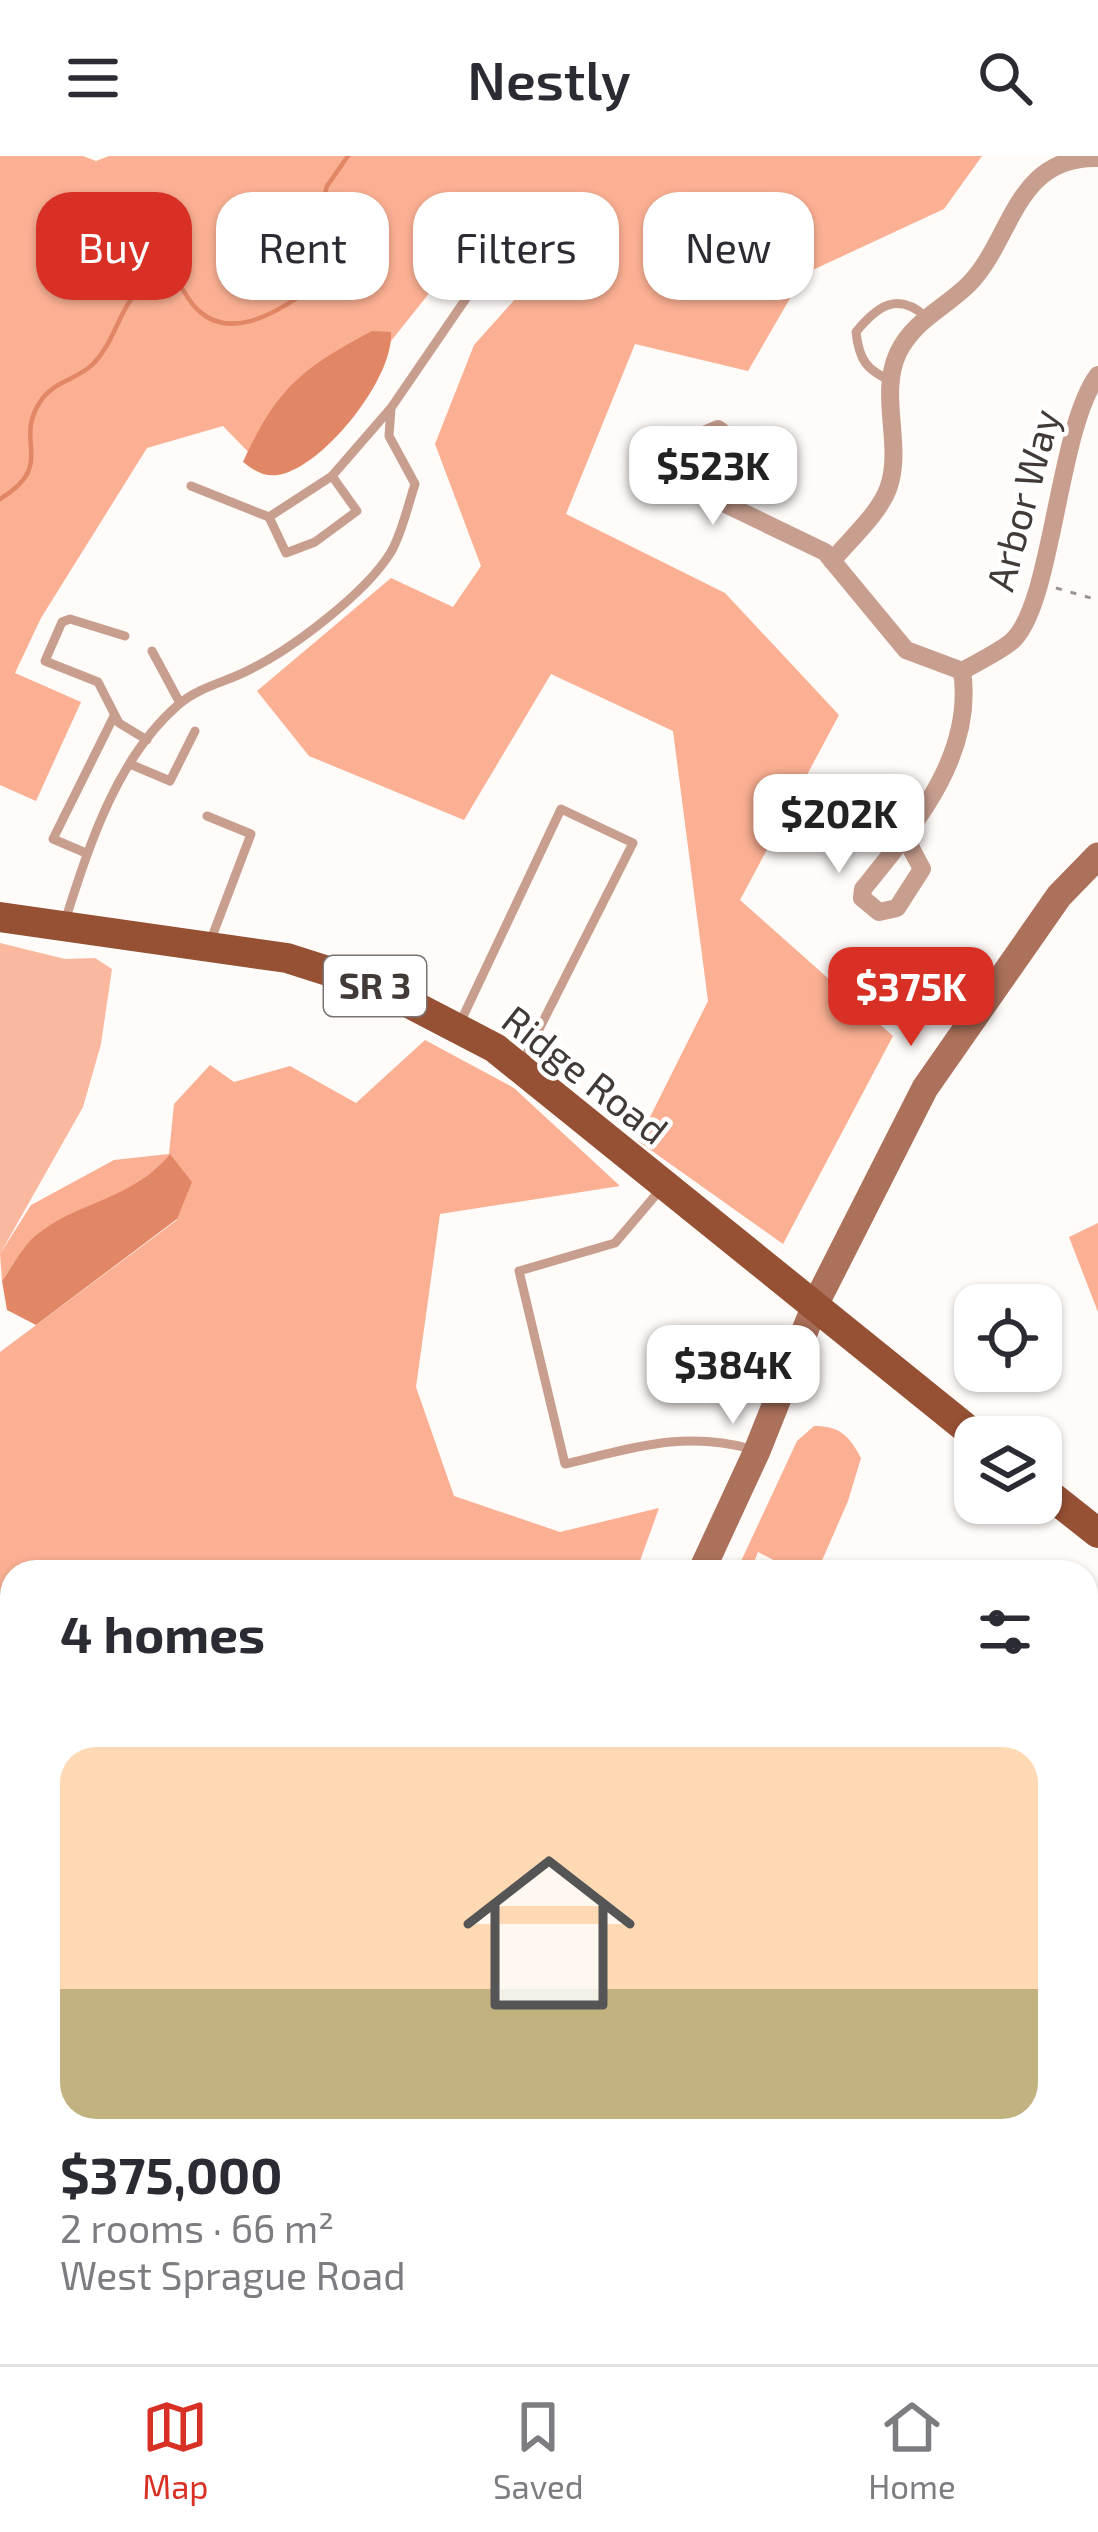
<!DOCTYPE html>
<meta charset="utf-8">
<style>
:root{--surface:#fff;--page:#f2f2f3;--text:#2b2b33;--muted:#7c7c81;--line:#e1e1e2;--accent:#d93025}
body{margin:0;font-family:"Exo 2",sans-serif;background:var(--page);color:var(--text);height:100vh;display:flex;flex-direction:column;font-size:45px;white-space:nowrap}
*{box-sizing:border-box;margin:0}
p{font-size:39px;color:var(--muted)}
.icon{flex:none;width:66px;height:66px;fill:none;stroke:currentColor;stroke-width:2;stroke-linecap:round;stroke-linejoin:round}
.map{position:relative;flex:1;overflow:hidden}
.panel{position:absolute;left:0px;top:1404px;width:1098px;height:804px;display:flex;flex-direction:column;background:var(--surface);border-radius:36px 36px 0 0;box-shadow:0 3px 9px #0004}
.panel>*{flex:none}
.hud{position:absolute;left:36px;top:36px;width:1026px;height:108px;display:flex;gap:24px}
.buttons{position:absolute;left:954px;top:1128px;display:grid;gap:24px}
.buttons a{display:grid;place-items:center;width:108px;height:108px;border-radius:24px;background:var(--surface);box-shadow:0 3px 9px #0004;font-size:60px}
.price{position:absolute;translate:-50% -102px;padding:0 27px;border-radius:24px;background:#fff;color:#222;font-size:39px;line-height:78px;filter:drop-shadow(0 3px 6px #0008)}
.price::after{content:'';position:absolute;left:50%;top:72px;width:36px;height:27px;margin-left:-18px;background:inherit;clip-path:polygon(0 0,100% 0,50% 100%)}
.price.current{background:var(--accent);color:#fff}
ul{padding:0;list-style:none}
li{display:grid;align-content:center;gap:24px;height:636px;padding:0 60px}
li+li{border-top:3px solid var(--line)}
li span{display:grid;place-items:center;height:372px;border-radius:36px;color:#555}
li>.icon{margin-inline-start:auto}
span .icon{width:216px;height:216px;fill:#fffc;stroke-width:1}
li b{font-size:51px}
h2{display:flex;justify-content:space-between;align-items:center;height:144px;padding:0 60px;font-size:51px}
.chip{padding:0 42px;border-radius:36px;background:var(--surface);box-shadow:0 3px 9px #0004;font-size:42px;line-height:108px}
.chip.current{background:var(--accent);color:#fff}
header{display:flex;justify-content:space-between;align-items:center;height:156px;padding:0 60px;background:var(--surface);font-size:54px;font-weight:600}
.tab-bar{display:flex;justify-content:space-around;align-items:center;height:168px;border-top:3px solid var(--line);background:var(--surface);font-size:33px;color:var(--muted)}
.tab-bar a{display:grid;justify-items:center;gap:6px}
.tab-bar .current{color:var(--accent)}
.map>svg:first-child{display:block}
.green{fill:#fab89f}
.forest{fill:#fbb093}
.water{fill:#e28765}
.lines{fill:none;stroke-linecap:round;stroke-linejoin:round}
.stream{stroke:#e28765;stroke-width:4.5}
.path{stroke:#999391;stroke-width:3;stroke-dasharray:6 9;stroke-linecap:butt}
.lane{stroke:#c89f8f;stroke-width:9}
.street{stroke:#c89f8f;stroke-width:18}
.secondary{stroke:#ac715b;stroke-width:27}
.primary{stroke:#965034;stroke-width:30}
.labels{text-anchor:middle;stroke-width:9;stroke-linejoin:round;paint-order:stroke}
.shield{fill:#fff;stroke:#7a7573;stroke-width:3}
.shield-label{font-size:36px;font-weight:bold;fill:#413a37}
.street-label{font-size:39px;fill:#413a37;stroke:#fff}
</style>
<header><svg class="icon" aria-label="menu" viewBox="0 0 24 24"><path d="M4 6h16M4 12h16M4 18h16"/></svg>Nestly<svg class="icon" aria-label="search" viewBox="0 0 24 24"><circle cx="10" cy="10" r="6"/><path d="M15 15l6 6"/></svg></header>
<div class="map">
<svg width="1098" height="2208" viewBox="0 0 1098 2208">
<rect width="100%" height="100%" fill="#fffbf9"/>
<polygon class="green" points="0,787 65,803 95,802 112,813 101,888 83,951 0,1098"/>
<g class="forest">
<polygon points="0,0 83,0 96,5 109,0 982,0 944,53 804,118 748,215 635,188 566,358 725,437 839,559 740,744 893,880 783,1088 638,985 708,845 673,575 551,518 464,664 309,600 257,535 391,422 453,451 481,410 435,288 474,189 526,131 462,96 301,298 259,307 223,270 147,292 41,462 15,517 81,546 36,645 0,629"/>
<path d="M 425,884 L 514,932 L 620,1030 L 440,1058 L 416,1231 L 454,1340 L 560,1376 L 659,1352 L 636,1416 L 12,1416 L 12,1736 L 0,1736 L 0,1196 L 177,1064 L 169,999 C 134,1042 81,1047 37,1079 C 23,1089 12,1111 2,1125 L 0,1098 L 31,1049 L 114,1004 L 169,998 L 174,948 L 210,909 L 234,926 L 290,910 L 356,947 Z"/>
<polygon points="1098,1067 1098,1156 1069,1081"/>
<path d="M 814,1270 C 839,1270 849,1279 861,1302 L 848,1345 L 817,1416 L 796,1416 L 758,1396 L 750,1416 L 736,1416 L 797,1285 Z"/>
<polygon points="0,2013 12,2018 12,2177 0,2205"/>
</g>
<g class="water">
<path d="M 372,175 L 391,176 C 394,221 329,303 286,317 C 268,323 257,317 243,306 C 276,233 302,212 372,175 Z"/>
<path d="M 170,998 L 192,1026 L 177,1063 L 36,1169 L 7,1154 L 2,1125 C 12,1111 22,1091 35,1080 C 79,1044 131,1045 170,998 Z"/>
</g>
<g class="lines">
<g class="stream">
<path d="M 0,343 C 57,308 13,287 40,246 C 53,225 77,224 93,208 C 124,176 118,131 168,119 C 186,131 185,143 199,155 C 229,182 270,160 297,142 L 327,30 L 348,0"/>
<polyline points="0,1461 12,1465"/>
</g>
<polyline class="path" points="1056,432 1098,444"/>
<g class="lane">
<path d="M 892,225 C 867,215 859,204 856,176 C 877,150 898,135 926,161"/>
<polyline points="191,330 269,361 332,320 391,252"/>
<polyline points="269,361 286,397 315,386 357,355 332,320"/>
<polyline points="125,480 70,463 62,466 45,505 98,526 119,567 147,584"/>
<polyline points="152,495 180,547"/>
<polyline points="130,608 170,625 195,575"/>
<polyline points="207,660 251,678 210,786"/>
<polyline points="86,697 53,683 114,560"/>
<path d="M 65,765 C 89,690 116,603 178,549 C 200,530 227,526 251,513 C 293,492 366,437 391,396 C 402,377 408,349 415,328 L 389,280 L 391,252 L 467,141"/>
<polyline points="459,869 561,653 633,687 522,907"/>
<path d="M 660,1034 L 615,1087 L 519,1115 L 565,1308 C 633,1292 683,1274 752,1293"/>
</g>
<g class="street">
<path d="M 720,346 L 735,297 L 733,285 L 718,273 L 692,284 L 682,302 L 681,320 L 688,330 L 825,396 L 906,494 L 962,515 C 978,506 997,497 1011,486 C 1053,451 1057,274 1098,219"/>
<path d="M 832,405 C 850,383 878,359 888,333 C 904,290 878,240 898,197 C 914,164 945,152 969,128 C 1013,83 1014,0 1098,2"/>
<path d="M 905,681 L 922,713 L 897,752 L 879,756 L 862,742 L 863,733 C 913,671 975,600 962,515"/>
<polyline points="1086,1501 1098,1475"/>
<polyline points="1086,2033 1098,2038"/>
<polyline points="126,2208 131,2196"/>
<polyline points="762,2208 768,2196"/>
<polyline points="1086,2208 1098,2182"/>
</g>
<g class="secondary">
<polyline points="701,1416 757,1295 816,1147 925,932 1059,740 1098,700"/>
<polyline points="332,2208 338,2196"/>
</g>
<g class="primary">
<polyline points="0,761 287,802 378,831 495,892 977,1281"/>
<polyline points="1041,1332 1098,1377"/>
</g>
</g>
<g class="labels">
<rect class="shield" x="324" y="800" width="102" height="60" rx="9"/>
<g class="shield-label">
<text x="375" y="843">SR 3</text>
</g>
<g class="street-label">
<text transform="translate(1023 344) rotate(-75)" y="14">Arbor Way</text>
<text transform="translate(585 919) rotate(38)" y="14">Ridge Road</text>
</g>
</g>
</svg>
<div class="buttons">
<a><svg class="icon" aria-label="locate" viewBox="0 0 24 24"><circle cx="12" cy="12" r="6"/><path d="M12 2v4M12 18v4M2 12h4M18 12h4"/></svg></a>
<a><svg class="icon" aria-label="layers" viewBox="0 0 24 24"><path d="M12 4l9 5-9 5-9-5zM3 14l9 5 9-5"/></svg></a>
</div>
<b class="price" style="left:713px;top:372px">$523K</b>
<b class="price" style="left:839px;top:720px">$202K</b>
<b class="price current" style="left:911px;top:893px">$375K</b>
<b class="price" style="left:733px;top:1271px">$384K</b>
<div class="hud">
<a class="chip current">Buy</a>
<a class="chip">Rent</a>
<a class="chip">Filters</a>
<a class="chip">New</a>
</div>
<section class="panel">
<h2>4 homes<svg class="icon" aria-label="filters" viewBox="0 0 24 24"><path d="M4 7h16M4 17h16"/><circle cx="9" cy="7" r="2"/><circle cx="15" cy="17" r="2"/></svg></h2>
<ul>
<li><span style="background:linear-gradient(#ffd9b3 65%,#c2b280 0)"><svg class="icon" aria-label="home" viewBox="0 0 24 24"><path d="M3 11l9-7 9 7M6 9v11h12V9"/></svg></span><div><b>$375,000</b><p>2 rooms · 66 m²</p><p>West Sprague Road</p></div></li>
</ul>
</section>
</div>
<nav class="tab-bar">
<a class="current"><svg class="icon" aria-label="map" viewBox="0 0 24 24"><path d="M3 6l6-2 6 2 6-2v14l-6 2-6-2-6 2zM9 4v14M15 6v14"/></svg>Map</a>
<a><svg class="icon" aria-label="saved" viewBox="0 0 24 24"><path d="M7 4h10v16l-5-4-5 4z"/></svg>Saved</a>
<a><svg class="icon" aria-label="home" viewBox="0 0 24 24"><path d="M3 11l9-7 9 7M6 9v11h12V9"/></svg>Home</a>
</nav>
